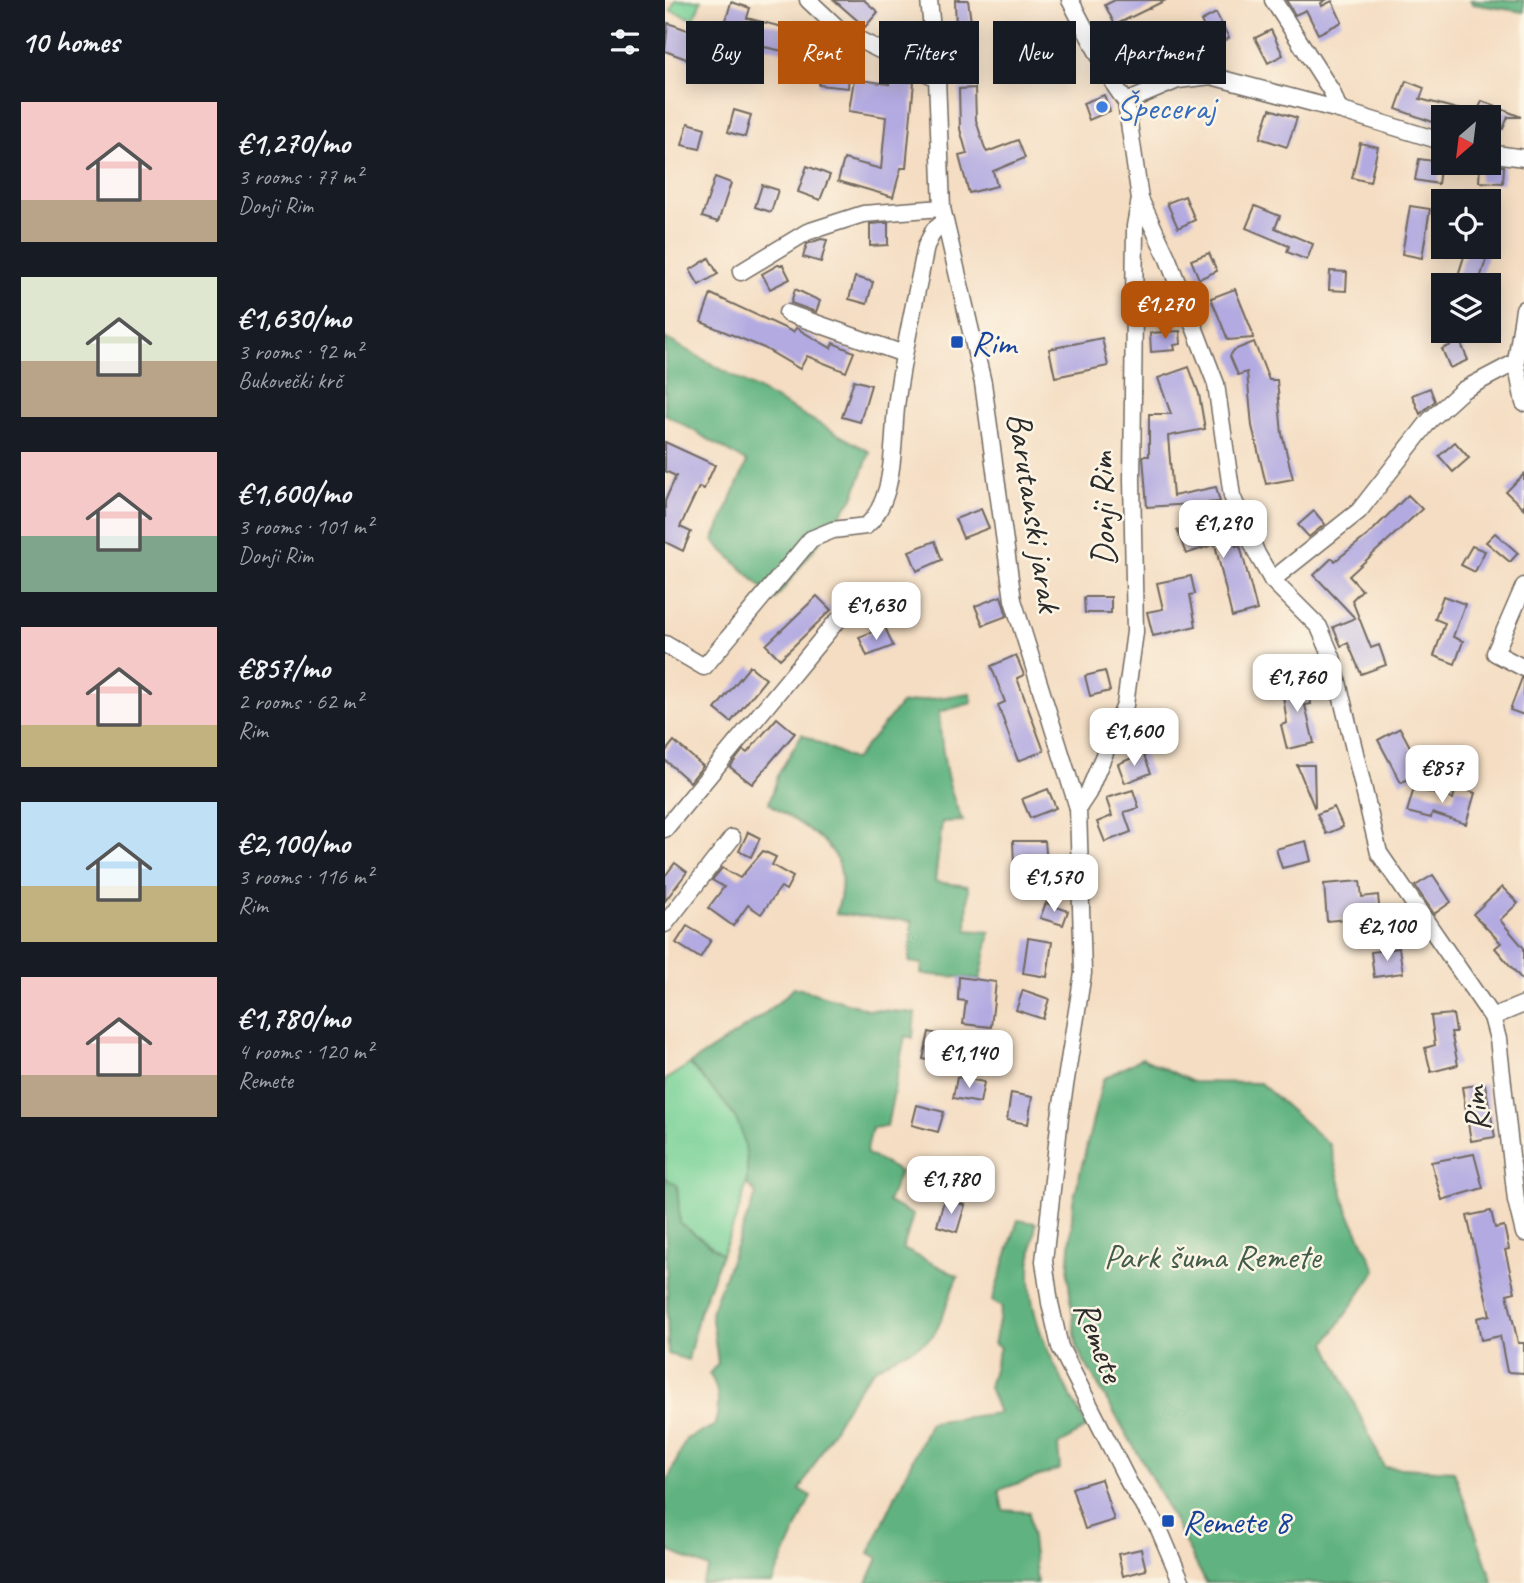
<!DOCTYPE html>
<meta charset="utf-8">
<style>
:root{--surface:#171b24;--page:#242831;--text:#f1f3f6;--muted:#9ea1a6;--accent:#b45309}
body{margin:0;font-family:Caveat,sans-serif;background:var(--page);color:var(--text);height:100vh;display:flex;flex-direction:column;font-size:26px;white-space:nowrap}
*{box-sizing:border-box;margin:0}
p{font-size:23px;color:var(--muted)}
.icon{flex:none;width:38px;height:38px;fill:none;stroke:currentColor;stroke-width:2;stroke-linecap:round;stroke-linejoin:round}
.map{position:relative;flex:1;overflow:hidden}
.details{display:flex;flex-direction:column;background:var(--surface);width:665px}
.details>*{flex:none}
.hud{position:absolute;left:21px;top:21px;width:665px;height:63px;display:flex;gap:14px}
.needle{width:46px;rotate:208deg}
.fabs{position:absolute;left:766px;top:105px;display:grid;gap:14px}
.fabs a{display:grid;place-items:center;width:70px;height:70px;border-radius:0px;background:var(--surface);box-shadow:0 4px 18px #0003;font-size:35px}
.price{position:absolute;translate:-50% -60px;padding:0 16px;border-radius:14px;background:#fff;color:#222;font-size:23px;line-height:46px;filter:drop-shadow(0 2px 4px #0008)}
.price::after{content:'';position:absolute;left:50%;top:42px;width:21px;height:16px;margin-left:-10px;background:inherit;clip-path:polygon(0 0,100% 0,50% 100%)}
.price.active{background:var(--accent);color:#fff}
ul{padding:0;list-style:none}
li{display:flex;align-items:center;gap:21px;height:175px;padding:0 21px}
li span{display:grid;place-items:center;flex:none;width:196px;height:140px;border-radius:0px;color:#555}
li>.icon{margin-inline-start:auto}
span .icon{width:84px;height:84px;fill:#fffc;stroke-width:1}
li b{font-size:30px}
h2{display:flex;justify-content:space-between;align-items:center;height:84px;padding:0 21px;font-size:30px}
.pill{padding:0 24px;border-radius:0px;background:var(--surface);box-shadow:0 4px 18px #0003;font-size:24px;line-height:63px}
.pill.active{background:var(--accent);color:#fff}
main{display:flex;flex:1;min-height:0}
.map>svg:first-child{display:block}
.green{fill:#77d197;stroke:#517e61;stroke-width:2}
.forest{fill:#61b380;stroke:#466f56;stroke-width:2}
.building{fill:#b2aae1}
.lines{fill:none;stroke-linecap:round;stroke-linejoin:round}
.minor-casing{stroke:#716960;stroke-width:19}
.minor{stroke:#fff;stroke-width:16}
.shop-dot{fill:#3f7fe0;stroke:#fcf5e5;stroke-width:2.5}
.transit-dot{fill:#1a4fb4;stroke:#fcf5e5;stroke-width:2.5}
.labels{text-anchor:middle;stroke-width:5;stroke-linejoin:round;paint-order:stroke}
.shop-label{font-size:35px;fill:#366cbe;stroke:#fcf5e5;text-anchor:start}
.transit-label{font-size:35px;fill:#164399;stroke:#fcf5e5;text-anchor:start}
.street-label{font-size:35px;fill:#2b2b2b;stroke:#fcf5e5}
.park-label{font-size:35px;fill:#425d4b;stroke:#fcf5e5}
</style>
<main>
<section class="details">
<h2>10 homes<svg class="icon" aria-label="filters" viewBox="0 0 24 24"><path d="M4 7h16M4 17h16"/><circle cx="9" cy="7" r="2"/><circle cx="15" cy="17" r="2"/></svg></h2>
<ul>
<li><span style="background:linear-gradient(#f6c9c9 70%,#b9a48a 0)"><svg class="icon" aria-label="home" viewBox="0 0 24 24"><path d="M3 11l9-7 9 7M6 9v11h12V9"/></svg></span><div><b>€1,270/mo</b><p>3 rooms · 77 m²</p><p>Donji Rim</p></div></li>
<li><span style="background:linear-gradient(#dfe7d0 60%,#b9a48a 0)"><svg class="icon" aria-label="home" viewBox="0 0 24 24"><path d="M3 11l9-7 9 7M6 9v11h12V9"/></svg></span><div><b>€1,630/mo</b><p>3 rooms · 92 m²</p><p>Bukovečki krč</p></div></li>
<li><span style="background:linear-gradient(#f6c9c9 60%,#7fa58c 0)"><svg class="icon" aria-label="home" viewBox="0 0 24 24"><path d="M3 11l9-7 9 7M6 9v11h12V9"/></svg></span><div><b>€1,600/mo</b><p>3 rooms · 101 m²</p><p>Donji Rim</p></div></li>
<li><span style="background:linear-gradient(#f6c9c9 70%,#c2b280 0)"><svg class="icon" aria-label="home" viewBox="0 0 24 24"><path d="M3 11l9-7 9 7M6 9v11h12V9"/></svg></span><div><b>€857/mo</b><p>2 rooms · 62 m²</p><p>Rim</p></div></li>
<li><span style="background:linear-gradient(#bfe0f5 60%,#c2b280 0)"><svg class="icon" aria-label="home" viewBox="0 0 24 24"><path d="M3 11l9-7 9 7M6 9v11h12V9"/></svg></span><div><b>€2,100/mo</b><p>3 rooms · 116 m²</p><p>Rim</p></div></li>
<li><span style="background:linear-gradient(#f6c9c9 70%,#b9a48a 0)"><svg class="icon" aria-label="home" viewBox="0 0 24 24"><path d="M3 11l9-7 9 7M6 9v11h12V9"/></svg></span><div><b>€1,780/mo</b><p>4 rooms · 120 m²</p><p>Remete</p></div></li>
</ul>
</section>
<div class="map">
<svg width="859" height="1583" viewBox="0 0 859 1583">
<rect width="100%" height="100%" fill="#fcf5e5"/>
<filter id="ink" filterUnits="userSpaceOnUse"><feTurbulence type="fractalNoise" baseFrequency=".0143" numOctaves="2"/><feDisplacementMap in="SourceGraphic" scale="14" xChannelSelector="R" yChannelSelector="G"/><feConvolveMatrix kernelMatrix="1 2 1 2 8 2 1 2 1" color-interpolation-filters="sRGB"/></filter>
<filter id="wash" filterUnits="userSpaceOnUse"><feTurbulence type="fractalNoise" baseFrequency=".00686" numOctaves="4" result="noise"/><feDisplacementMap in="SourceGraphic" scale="28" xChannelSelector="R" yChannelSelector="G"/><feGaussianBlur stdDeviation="1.57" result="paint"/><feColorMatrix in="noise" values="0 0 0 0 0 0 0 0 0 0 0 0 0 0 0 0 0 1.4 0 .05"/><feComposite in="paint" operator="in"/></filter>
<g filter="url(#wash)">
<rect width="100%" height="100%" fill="#f4ddc2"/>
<g class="green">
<polygon points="10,0 36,0 29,19 6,11"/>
<path d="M 25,1064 C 42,1084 63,1100 75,1123 C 96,1164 73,1215 57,1254 L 15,1223 L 12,1186 L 0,1178 L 0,1080 Z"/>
</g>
<g class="forest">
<polygon points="805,0 859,0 859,12 808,4"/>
<polygon points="0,338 205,452 188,498 110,600 48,541 82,462 0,414"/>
<path d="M 305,693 L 307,703 L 274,712 C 276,748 281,789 298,821 L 277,822 L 270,882 L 303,886 L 302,930 L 325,932 L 315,979 L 256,974 L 257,964 L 244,962 L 247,921 L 171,914 C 192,847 152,838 104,803 L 114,773 L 137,734 L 189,760 L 236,704 Z"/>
<path d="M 129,987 L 202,1009 L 250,1013 L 248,1038 L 240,1036 L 222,1126 L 207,1128 L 201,1153 L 235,1172 L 223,1202 L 248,1215 L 238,1249 L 293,1276 C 284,1293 277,1328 265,1338 C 248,1352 224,1356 208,1371 C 185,1393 153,1460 135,1490 L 146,1496 L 107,1583 L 36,1583 L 44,1568 L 0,1549 L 0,1487 L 21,1439 L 49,1426 C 55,1411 55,1387 44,1374 L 53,1363 L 46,1312 L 91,1194 L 82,1184 C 85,1118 64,1110 25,1064 C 60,1039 100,1019 129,987 Z"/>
<polygon points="477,1058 528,1082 595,1083 665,1145 682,1209 711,1270 661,1343 719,1467 789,1471 828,1583 541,1583 483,1471 412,1349 403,1276 408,1202 438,1079"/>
<polygon points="0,1178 12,1185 15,1223 57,1254 34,1313 23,1360 3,1354"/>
<path d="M 353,1220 L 371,1223 C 369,1239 365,1255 365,1271 C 363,1326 397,1379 422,1427 L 393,1446 L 395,1469 L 334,1490 L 338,1510 L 364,1512 L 372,1583 L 202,1583 L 213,1558 L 204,1553 L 265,1422 L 334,1413 L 324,1387 L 335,1347 L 329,1344 L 337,1307 L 327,1301 Z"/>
</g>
<g id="blocks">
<g class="building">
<polygon points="169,0 199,0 213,12 200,27"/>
<polygon points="290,0 303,0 307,29 291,30"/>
<polygon points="450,0 501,0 450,25 440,5"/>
<polygon points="621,0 661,0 656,3 657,6 667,1 677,22 653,34 641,10 630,15"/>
<polygon points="66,2 85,8 82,18 148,35 143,58 185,61 183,88 154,85 155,74 120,67 123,52 56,38"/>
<polygon points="551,13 564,38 548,46 536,21"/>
<polygon points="3,23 42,37 32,63 0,51"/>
<polygon points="606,30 618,55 603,63 590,38"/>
<polygon points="484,35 496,59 470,72 458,48"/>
<polygon points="189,79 224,84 224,80 249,82 241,168 236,168 228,197 173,181 179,159 216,169 221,117 184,111"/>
<polygon points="741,81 759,88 755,99 807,113 807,117 779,117 779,126 731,109"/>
<polygon points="310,88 311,120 320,149 322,152 353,140 360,158 328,171 332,186 304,193 294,156 302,154 295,129 294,89"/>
<polygon points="439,95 445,111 424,120 418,103"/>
<polygon points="817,101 856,117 843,117 838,129 824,123 824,117 810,117"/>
<polygon points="605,109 632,118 622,147 595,138"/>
<polygon points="69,110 86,115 80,137 63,132"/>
<polygon points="23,123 40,128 35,149 17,145"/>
<polygon points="695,143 713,147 705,182 687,178"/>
<polygon points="754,159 776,162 773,184 750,180"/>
<polygon points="815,165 839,166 838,183 814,182"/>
<polygon points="142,166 165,175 155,200 133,192"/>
<polygon points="50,177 66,183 53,222 37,217"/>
<polygon points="97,185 113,190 106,212 90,207"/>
<polygon points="520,196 530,220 513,228 502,203"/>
<polygon points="590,206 615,216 610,228 648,244 642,260 622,252 624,246 581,228"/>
<polygon points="745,206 765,209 757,258 737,254"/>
<polygon points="218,223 223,223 223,245 205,246 205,224"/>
<polygon points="156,239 162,240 156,262 138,257 142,244"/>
<polygon points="802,247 825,247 813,285 790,285"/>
<polygon points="544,253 552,271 534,279 526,260"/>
<polygon points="44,258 53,274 34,285 25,270"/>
<polygon points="113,265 118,265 125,279 105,289 97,274"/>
<polygon points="665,271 682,272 681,291 664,290"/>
<polygon points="190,277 208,282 202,304 184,299"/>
<polygon points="130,289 155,301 151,312 126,303"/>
<polygon points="570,289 587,331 588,338 563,340 546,298"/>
<polygon points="46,294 128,332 131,328 166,348 168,343 189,352 181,372 142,356 135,369 99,348 36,322"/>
<polygon points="515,331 516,344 509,345 510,350 486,352 485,333"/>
<polygon points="437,338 443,366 390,377 384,349"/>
<polygon points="795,341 803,360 785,368 777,349"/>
<polygon points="589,342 604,380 612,380 617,434 628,479 601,484 587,426 582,372 573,375 565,356 569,350"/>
<polygon points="524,367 534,394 540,429 503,436 508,496 551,487 555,502 482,507 478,456 484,456 484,414 506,414 493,378"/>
<polygon points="189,380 206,385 195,422 177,417"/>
<polygon points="765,388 770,401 755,414 747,395"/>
<polygon points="0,442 50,465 39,489 34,487 15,527 26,532 18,551 0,542 0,501 11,476 0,471"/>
<polygon points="790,442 804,458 788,472 774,456"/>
<polygon points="859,474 859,509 841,492"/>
<polygon points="743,495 757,509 684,576 697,590 687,600 706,648 714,645 721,665 696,674 683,643 676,646 668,627 690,618 649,575 667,558 670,561 703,535"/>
<polygon points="316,509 324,528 298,538 290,519"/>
<polygon points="649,511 660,524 644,537 633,525"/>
<polygon points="557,514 559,520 562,519 571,546 575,545 592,610 567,617 550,544 521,554 512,530"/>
<polygon points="830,533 853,553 845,562 821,542"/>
<polygon points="270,541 277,560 252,571 244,551"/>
<polygon points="807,546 820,551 810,572 796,565"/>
<polygon points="526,576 530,594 525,595 531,626 488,636 482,612 498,609 492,583"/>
<polygon points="152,596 166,610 115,659 101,645"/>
<polygon points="336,596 342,616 318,625 310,606"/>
<polygon points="778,596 800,604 788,637 798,641 790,664 769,656 780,623 770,619"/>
<polygon points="419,597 446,597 446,613 420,613"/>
<polygon points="220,627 228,646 202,656 194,637"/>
<polygon points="351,655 359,675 352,678 379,751 353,761 333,705 340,702 326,666"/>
<polygon points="85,666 101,679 66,722 50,709"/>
<polygon points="440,671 445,691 425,696 420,676"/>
<polygon points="642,678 646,704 640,705 649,743 622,749 616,725 622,723 616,682"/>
<polygon points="857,678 859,678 859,715 845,710"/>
<polygon points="112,718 130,733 87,784 65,767 78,750 82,753"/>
<polygon points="735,728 758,771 736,783 713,740"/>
<polygon points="9,741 38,766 25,782 0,760 0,752"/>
<polygon points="478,753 486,773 460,783 453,764"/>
<polygon points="632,765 649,765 650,806 649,807"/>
<polygon points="791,787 810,793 801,824 767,813 766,818 742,812 749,788 788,799"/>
<polygon points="383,789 391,808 365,818 357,799"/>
<polygon points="468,790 474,808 459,812 466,832 440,842 432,822 447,816 441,798"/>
<polygon points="669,807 678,827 661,834 652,814"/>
<polygon points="83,832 95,838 86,857 74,851"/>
<polygon points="348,841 380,841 382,865 349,865"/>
<polygon points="641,841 646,861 617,868 611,849"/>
<polygon points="98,851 111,857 107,865 128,877 121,890 116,887 96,914 83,905 68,926 43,908 59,887 47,880 57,868 75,878"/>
<polygon points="10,863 22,872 0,901 0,876"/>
<polygon points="768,875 786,902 769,914 750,886"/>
<polygon points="695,881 697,897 713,895 715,916 662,921 659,884"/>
<polygon points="837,887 853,903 835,920 859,948 859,982 830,948 836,943 808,914"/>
<polygon points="381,903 403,911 398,925 375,918"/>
<polygon points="22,926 46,940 35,958 11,943"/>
<polygon points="363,938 387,942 382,977 358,973"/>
<polygon points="734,948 738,973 709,977 706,952"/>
<polygon points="294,977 331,982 326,1027 298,1024 301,1001 293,1000"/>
<polygon points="358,990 384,999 378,1019 351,1010"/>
<polygon points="788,1014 791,1032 786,1032 793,1065 766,1072 760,1048 770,1045 766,1016"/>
<polygon points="264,1032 285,1037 278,1064 258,1059"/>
<polygon points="292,1077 319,1082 315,1103 288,1098"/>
<polygon points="820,1084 830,1137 806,1141 797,1087"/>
<polygon points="346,1093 367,1097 363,1124 342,1120"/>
<polygon points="252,1105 279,1112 273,1132 247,1125"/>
<polygon points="809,1154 818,1188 777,1200 766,1162"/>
<polygon points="279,1200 300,1205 292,1232 272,1226"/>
<polygon points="826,1211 830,1228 839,1226 844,1249 840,1250 850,1292 842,1294 853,1343 859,1343 859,1373 842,1372 835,1336 816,1340 812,1318 825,1315 802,1216"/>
<polygon points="436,1479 449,1520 420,1529 407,1488"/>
<polygon points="476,1549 481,1570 458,1576 453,1554"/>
</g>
</g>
</g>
<g filter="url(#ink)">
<use href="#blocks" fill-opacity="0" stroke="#716960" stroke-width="2"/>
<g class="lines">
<defs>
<g id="minor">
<polyline points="143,0 176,31 272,78"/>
<polyline points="264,0 272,78 277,208 318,383 348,600 413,808 418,973 395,1117 379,1261 385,1303 395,1347 464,1483 494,1529 517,1583"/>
<polyline points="405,0 450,86 461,102 475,199 503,259 551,384 567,496 592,554 607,580 654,627 667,657 714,853 827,1017 833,1039 851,1200 859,1233"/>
<polyline points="608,0 667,92 674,110"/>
<polyline points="461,102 513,80 546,76 674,110 779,142"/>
<polyline points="824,153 859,158"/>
<polyline points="76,272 142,232 198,214 277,208"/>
<polyline points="859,309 851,362 859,403"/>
<polyline points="122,313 239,354"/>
<polyline points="607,580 694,511 765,420 798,390 851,362"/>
<polyline points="859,586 830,653 859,668"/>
<path d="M 0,644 L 39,667 L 146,539 L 168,530 L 201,526 C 212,517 218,503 222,489 C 230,459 228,429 232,399 C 239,347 251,297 261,246 L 269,230 L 279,222"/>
<polyline points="413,808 423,793 460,705 470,632 467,479 470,226 475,199"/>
<polyline points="0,829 170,623 198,600"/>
<polyline points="0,924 67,838"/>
<polyline points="827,1017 859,1004"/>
</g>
</defs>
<use href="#minor" class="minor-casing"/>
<use href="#minor" class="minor"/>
</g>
</g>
<circle class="shop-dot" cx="437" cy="107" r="7"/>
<g class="transit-dot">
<rect x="285" y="335" width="14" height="14" rx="3.5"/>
<rect x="496" y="1514" width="14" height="14" rx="3.5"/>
</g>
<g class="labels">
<g class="shop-label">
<text x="451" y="119">Špeceraj</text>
</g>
<g class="transit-label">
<text x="306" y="354">Rim</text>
<text x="517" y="1533">Remete 8</text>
</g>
<g class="street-label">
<text transform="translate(437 509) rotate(-91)" y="12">Donji Rim</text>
<text transform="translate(370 512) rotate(81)" y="12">Barutanski jarak</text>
<text transform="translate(810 1110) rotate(-97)" y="12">Rim</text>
<text transform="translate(435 1341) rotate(69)" y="12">Remete</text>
</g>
<g class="park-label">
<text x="547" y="1268">Park šuma Remete</text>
</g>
</g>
</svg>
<div class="fabs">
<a><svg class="needle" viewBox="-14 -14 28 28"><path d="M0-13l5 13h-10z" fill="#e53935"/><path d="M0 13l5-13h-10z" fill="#9ea1a6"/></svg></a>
<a><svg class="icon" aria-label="locate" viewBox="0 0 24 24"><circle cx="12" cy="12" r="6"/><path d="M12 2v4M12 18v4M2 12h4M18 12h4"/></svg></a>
<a><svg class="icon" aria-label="layers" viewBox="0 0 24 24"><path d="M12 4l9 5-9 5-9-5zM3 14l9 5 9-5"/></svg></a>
</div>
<b class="price active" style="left:500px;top:341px">€1,270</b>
<b class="price" style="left:558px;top:560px">€1,290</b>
<b class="price" style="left:211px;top:642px">€1,630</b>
<b class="price" style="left:632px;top:714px">€1,760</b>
<b class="price" style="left:469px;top:768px">€1,600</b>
<b class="price" style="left:777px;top:805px">€857</b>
<b class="price" style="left:389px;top:914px">€1,570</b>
<b class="price" style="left:722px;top:963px">€2,100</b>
<b class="price" style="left:304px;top:1090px">€1,140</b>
<b class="price" style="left:286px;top:1216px">€1,780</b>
<div class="hud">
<a class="pill">Buy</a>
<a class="pill active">Rent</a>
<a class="pill">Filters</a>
<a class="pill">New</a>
<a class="pill">Apartment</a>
</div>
</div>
</main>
